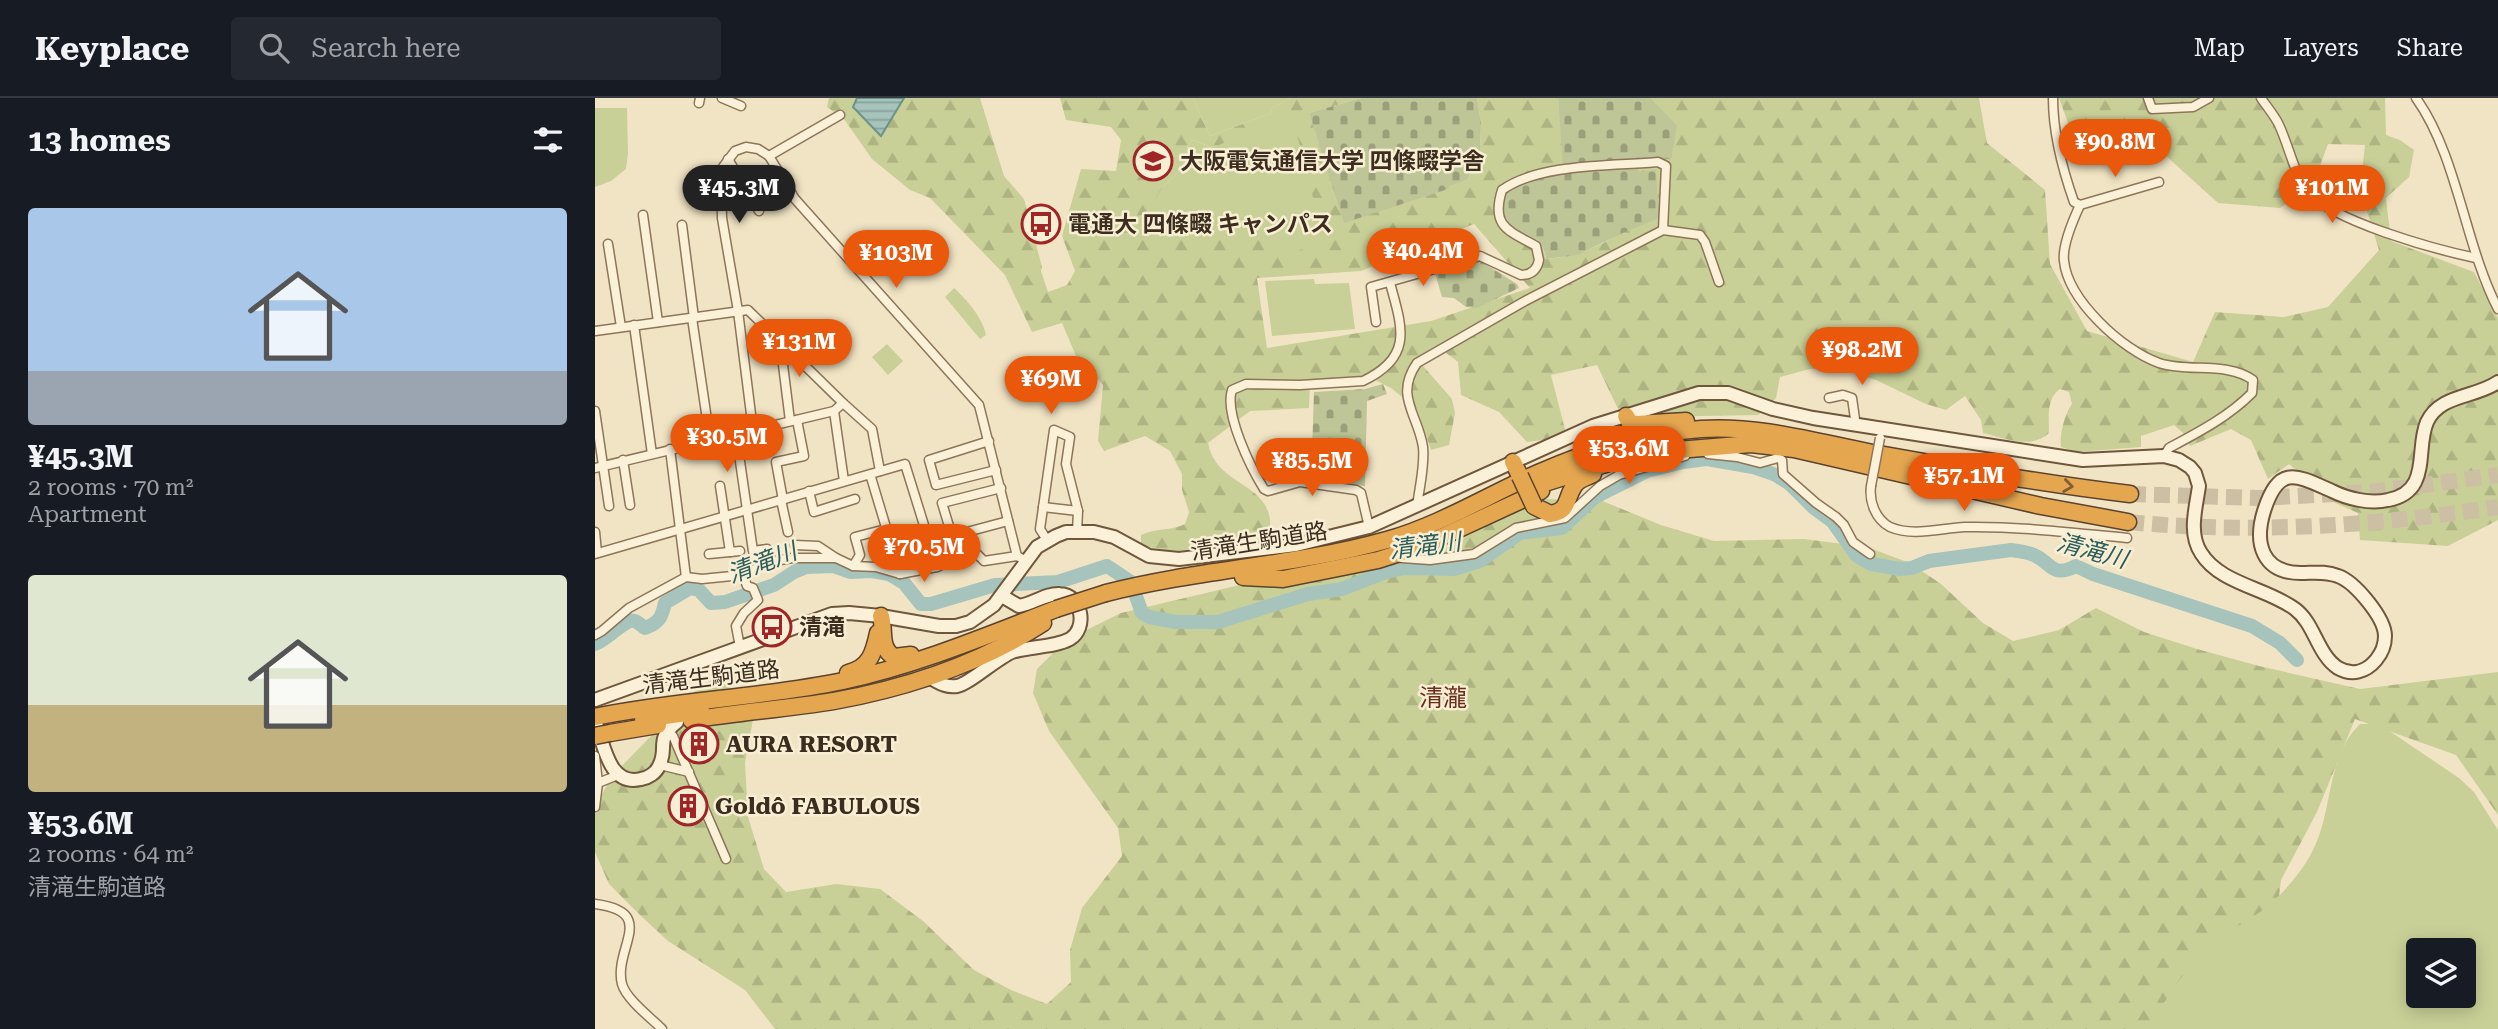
<!DOCTYPE html>
<meta charset="utf-8">
<style>
:root{--surface:#171b24;--page:#242831;--text:#f1f3f6;--muted:#9ea1a6;--line:#363941;--accent:#ea580c}
body{margin:0;font-family:"Roboto Serif","Noto Sans JP",serif;background:var(--page);color:var(--text);height:100vh;display:flex;flex-direction:column;font-size:26px;white-space:nowrap}
*{box-sizing:border-box;margin:0}
p{font-size:23px;color:var(--muted)}
.icon{flex:none;width:38px;height:38px;fill:none;stroke:currentColor;stroke-width:2;stroke-linecap:round;stroke-linejoin:round}
.map{position:relative;flex:1;overflow:hidden}
.sheet{display:flex;flex-direction:column;background:var(--surface);width:595px}
.sheet>*{flex:none}
.tools{position:absolute;left:1811px;top:840px;display:grid;gap:14px}
.tools a{display:grid;place-items:center;width:70px;height:70px;border-radius:7px;background:var(--surface);box-shadow:0 4px 18px #0003;font-size:35px}
.price{position:absolute;translate:-50% -60px;padding:0 16px;border-radius:24px;background:var(--accent);color:#fff;font-size:23px;line-height:46px;filter:drop-shadow(0 2px 4px #0008)}
.price::after{content:'';position:absolute;left:50%;top:42px;width:21px;height:16px;margin-left:-10px;background:inherit;clip-path:polygon(0 0,100% 0,50% 100%)}
.price.on{background:#222;color:#fff}
ul{padding:0;list-style:none}
li{display:grid;align-content:center;gap:14px;height:371px;padding:0 28px}
li span{display:grid;place-items:center;height:217px;border-radius:7px;color:#555}
li>.icon{margin-inline-start:auto}
span .icon{width:126px;height:126px;fill:#fffc;stroke-width:1}
li b{font-size:30px}
h2{display:flex;justify-content:space-between;align-items:center;height:84px;padding:0 28px;font-size:30px}
header{display:flex;align-items:center;gap:42px;box-sizing:border-box;height:98px;padding:0 35px;background:var(--surface);border-bottom:2px solid var(--line)}
header strong{font-size:33px}
nav{display:flex;gap:38px;margin-inline-start:auto;font-size:24px}
.search{width:490px;height:63px;background:var(--page);display:flex;align-items:center;gap:18px;box-sizing:border-box;padding:0 24px;border-radius:7px;color:var(--muted);font-size:26px}
main{display:flex;flex:1;min-height:0}
.map>svg:first-child{display:block}
.forest{fill:url(#forest-firs);fill-rule:evenodd}
.cemetery{fill:url(#cemetery-stones)}
.green{fill:#c9d097;fill-rule:evenodd}
.water{fill:url(#water-rules);stroke:#6c938a;stroke-width:2}
.lines{fill:none;stroke-linecap:round;stroke-linejoin:round}
.river{stroke:#a6c4bc;stroke-width:14}
.highway-tunnel{stroke:#cdbfa3;stroke-width:16;stroke-dasharray:16 8;stroke-linecap:butt}
.street-casing{stroke:#8d7559;stroke-width:11}
.secondary-casing{stroke:#6f563c;stroke-width:16}
.highway-casing{stroke:#5b432d;stroke-width:19}
.street{stroke:#fbf1d8;stroke-width:8}
.secondary{stroke:#fbf1d8;stroke-width:12}
.highway{stroke:#e5a650;stroke-width:16}
.street-bridge-casing{stroke:#8d7559;stroke-width:11;stroke-linecap:butt}
.highway-bridge-casing{stroke:#5b432d;stroke-width:19;stroke-linecap:butt}
.street-bridge{stroke:#fbf1d8;stroke-width:8}
.highway-bridge{stroke:#e5a650;stroke-width:16}
.oneway{stroke:#805d32}
.labels{text-anchor:middle;stroke-width:5;stroke-linejoin:round;paint-order:stroke}
.poi-label{font-size:23px;font-weight:bold;fill:#3c2d1e;stroke:#f8eed4;text-anchor:start}
.street-label{font-size:23px;fill:#3c2d1e;stroke:#f8eed4}
.water-label{font-size:24px;font-style:italic;fill:#2c5d5b;stroke:#f8eed4}
.neighbourhood-label{font-size:24px;fill:#6c2d1a;stroke:#f8eed4}
</style>
<header>
<strong>Keyplace</strong>
<div class="search"><svg class="icon" aria-label="search" viewBox="0 0 24 24"><circle cx="10" cy="10" r="6"/><path d="M15 15l6 6"/></svg>Search here</div>
<nav><a>Map</a><a>Layers</a><a>Share</a></nav>
</header>
<main>
<section class="sheet">
<h2>13 homes<svg class="icon" aria-label="filters" viewBox="0 0 24 24"><path d="M4 7h16M4 17h16"/><circle cx="9" cy="7" r="2"/><circle cx="15" cy="17" r="2"/></svg></h2>
<ul>
<li><span style="background:linear-gradient(#a9c7e8 75%,#9aa5b1 0)"><svg class="icon" aria-label="home" viewBox="0 0 24 24"><path d="M3 11l9-7 9 7M6 9v11h12V9"/></svg></span><div><b>¥45.3M</b><p>2 rooms · 70 m²</p><p>Apartment</p></div></li>
<li><span style="background:linear-gradient(#dfe7d0 60%,#c2b280 0)"><svg class="icon" aria-label="home" viewBox="0 0 24 24"><path d="M3 11l9-7 9 7M6 9v11h12V9"/></svg></span><div><b>¥53.6M</b><p>2 rooms · 64 m²</p><p>清滝生駒道路</p></div></li>
</ul>
</section>
<div class="map">
<svg width="1903" height="931" viewBox="0 0 1903 931">
<defs>
<pattern id="forest-firs" width="22" height="20" patternUnits="userSpaceOnUse" patternTransform="scale(1.75)"><rect width="22" height="20" fill="#c9d097"/><path d="M5 1l3.5 6h-7zM16 11l3.5 6h-7z" fill="#aeb382"/></pattern>
<pattern id="cemetery-stones" width="16" height="16" patternUnits="userSpaceOnUse" patternTransform="scale(1.75)"><rect width="16" height="16" fill="#bec596"/><path d="M2 7V4a2 2 0 0 1 4 0v3zM10 15v-3a2 2 0 0 1 4 0v3z" fill="#9ca07a"/></pattern>
<pattern id="water-rules" width="6" height="5" patternUnits="userSpaceOnUse" patternTransform="scale(1.75)"><rect width="6" height="5" fill="#a6c4bc"/><path d="M0 2.5h6" fill="none" stroke="#88a098"/></pattern>
</defs>
<rect width="100%" height="100%" fill="#f1e4c4"/>
<g class="forest">
<path d="M 234,0 L 385,0 L 409,78 L 429,101 L 447,169 L 446,173 L 453,194 L 472,187 L 480,173 L 467,138 L 486,71 L 521,73 L 526,42 L 516,29 L 471,22 L 465,0 L 598,0 L 615,38 L 677,15 L 675,11 L 696,0 L 766,0 L 714,15 L 750,124 L 872,82 L 885,59 L 886,25 L 882,0 L 963,0 L 969,68 L 1082,27 L 1056,0 L 1384,0 L 1392,45 L 1450,92 L 1455,166 L 1492,233 L 1598,264 L 1620,214 L 1689,219 L 1733,209 L 1784,152 L 1765,91 L 1770,47 L 1733,46 L 1718,87 L 1685,110 L 1623,105 L 1548,37 L 1486,61 L 1464,0 L 1790,0 L 1791,37 L 1805,42 L 1819,52 L 1814,79 L 1791,100 L 1796,143 L 1879,174 L 1903,220 L 1903,422 L 1853,448 L 1765,442 L 1763,415 L 1738,404 L 1694,366 L 1673,381 L 1656,342 L 1636,331 L 1595,348 L 1588,335 L 1579,327 L 1546,338 L 1546,349 L 1483,354 L 1466,349 C 1464,337 1470,315 1477,306 L 1474,294 L 1465,291 C 1451,301 1454,319 1454,335 C 1436,352 1409,340 1388,335 L 1386,322 L 1370,298 L 1351,312 L 1331,306 L 1281,282 L 1239,268 L 1215,271 L 1185,279 L 1181,300 L 1163,317 L 1056,319 L 1039,307 L 1023,311 L 1002,267 L 956,277 L 971,335 L 955,341 L 932,344 L 904,314 L 866,297 L 863,264 L 842,248 L 822,261 L 857,301 L 860,315 L 854,347 L 836,352 L 822,311 L 796,290 L 772,278 L 715,283 L 714,310 L 655,313 L 613,345 C 622,393 685,382 674,440 L 578,454 L 546,447 L 546,437 C 560,430 576,433 590,426 L 594,414 L 587,392 L 587,376 L 575,353 L 550,338 L 509,353 L 503,343 L 508,287 L 481,258 L 467,225 L 437,234 L 410,177 L 335,100 L 315,92 L 277,61 L 249,21 L 232,9 ZM 598,42 L 618,50 L 625,48 L 724,145 L 680,145 L 567,90 L 589,69 L 593,46 ZM 1043,69 L 1043,74 L 1063,107 C 1028,135 997,158 951,161 L 947,147 L 936,137 L 935,82 L 947,81 L 946,77 ZM 879,126 L 935,190 L 836,223 L 672,250 L 662,180 L 766,173 Z"/>
<polygon points="946,401 1005,402 1066,427 1119,443 1209,441 1272,449 1315,465 1346,486 1388,525 1418,543 1464,532 1501,510 1549,534 1602,551 1664,568 1765,591 1903,574 1903,717 1861,657 1760,621 1722,714 1686,782 1680,833 1625,931 180,931 150,892 73,843 48,820 14,786 0,754 0,709 17,678 105,588 122,578 160,611 150,665 153,719 169,771 191,794 241,786 285,791 328,823 379,872 416,892 452,906 476,884 475,852 487,810 527,758 523,730 454,633 438,595 442,571 471,542 526,515 649,486 764,451 804,429 885,402"/>
</g>
<g class="cemetery">
<polygon points="766,0 882,0 886,25 885,59 872,82 855,88 853,91 749,125 714,15"/>
<polygon points="963,0 1056,0 1082,27 1076,62 1070,60 968,68"/>
<path d="M 1043,69 L 1044,74 L 1061,72 L 1063,106 L 1067,106 L 1067,119 L 1030,134 L 982,157 L 951,161 C 947,131 925,141 912,127 C 909,122 908,116 908,111 C 909,88 926,83 946,81 L 946,77 Z"/>
<polygon points="875,134 881,155 810,176 807,162 843,143"/>
<polygon points="880,164 887,164 922,186 924,190 882,210 871,209 859,200 847,199 840,175"/>
<polygon points="788,286 792,296 772,303 770,388 719,384 716,381 719,294 770,291"/>
</g>
<g class="green">
<polygon points="598,0 696,0 675,11 677,15 615,38"/>
<polygon points="0,10 32,10 33,56 31,71 16,83 0,89"/>
<polygon points="696,13 728,139 724,145 686,159 678,144 627,135 568,121 563,117 559,103 567,90 589,69 593,46 598,42 618,50"/>
<polygon points="719,181 720,186 754,185 760,231 677,238 670,183"/>
<path d="M 359,190 C 372,202 387,219 391,237 L 385,241 L 350,199 Z"/>
<polygon points="292,246 308,263 293,277 277,259"/>
<path d="M 1765,626 L 1780,626 L 1793,632 L 1864,680 L 1879,694 L 1903,732 L 1903,931 L 1551,931 C 1570,905 1586,877 1607,853 C 1621,839 1640,830 1656,820 C 1680,805 1704,779 1717,754 C 1739,713 1730,660 1765,626 ZM 1824,852 L 1869,852 L 1869,898 L 1824,898 Z"/>
</g>
<polygon class="water" points="262,0 309,0 286,38 258,9"/>
<g class="lines">
<path class="river" d="M 0,546 C 11,542 32,520 40,523 C 44,525 47,528 50,530 C 64,525 67,519 70,505 L 95,490 L 104,492 L 116,505 L 130,504 L 179,487 L 199,474 L 211,469 L 238,468 L 255,474 L 277,473 L 294,476 L 309,485 L 326,506 L 336,506 L 400,487 L 463,484 L 512,468 L 536,484 L 547,515 L 554,519 L 581,524 L 623,524 L 713,496 L 747,491 L 791,474 L 809,470 L 859,471 L 885,463 L 925,435 L 967,430 L 1000,399 L 1052,373 L 1088,364 L 1112,361 L 1158,369 L 1181,377 L 1195,386 L 1218,409 L 1237,423 L 1262,458 L 1276,466 L 1305,471 L 1317,470 L 1334,463 L 1416,452 C 1424,453 1432,454 1439,457 C 1458,466 1457,480 1481,468 L 1498,476 L 1657,528 L 1685,545 L 1702,562"/>
<g class="highway-tunnel">
<polyline points="1535,396 1665,400 1776,394 1903,377"/>
<path d="M 1533,424 C 1661,436 1777,428 1903,409"/>
</g>
<defs>
<g id="street">
<polyline points="127,0 146,8"/>
<path d="M 1458,0 C 1458,36 1467,70 1479,104 L 1485,107"/>
<polyline points="1553,0 1557,11 1598,9 1614,0"/>
<path d="M 1666,0 C 1672,9 1680,18 1684,27 C 1694,48 1698,73 1712,92 C 1734,123 1843,152 1881,160"/>
<path d="M 1821,0 C 1863,59 1869,145 1903,211"/>
<polyline points="104,5 105,0"/>
<polyline points="174,58 245,17"/>
<polyline points="133,61 164,113"/>
<path d="M 1485,107 C 1479,120 1467,148 1469,163 C 1473,202 1527,252 1564,265 C 1594,275 1631,263 1658,282 L 1657,295 C 1633,319 1604,334 1574,350 L 1569,358"/>
<polyline points="1485,107 1564,84"/>
<polyline points="48,117 63,224"/>
<polyline points="87,127 99,220"/>
<polyline points="13,146 26,229"/>
<polyline points="97,220 115,342"/>
<path d="M 781,224 L 776,189 L 885,158 L 926,177 C 936,177 942,172 944,162 L 941,148 C 912,132 896,128 907,92 C 945,65 1017,68 1063,64 L 1071,68 L 1068,132"/>
<polyline points="39,227 57,356"/>
<polyline points="0,233 153,212 248,305"/>
<polyline points="185,243 195,323"/>
<polyline points="1234,300 1248,297 1257,300 1261,328"/>
<polyline points="0,313 14,408"/>
<polyline points="239,313 249,383"/>
<polyline points="158,332 143,213 127,120 126,78 128,69 140,53 151,49 163,51 174,58 200,101 384,307 422,458 430,462"/>
<polyline points="141,336 158,453 172,451"/>
<polyline points="394,343 334,362 341,387 401,372"/>
<polyline points="75,351 91,479"/>
<polyline points="1113,356 1142,359 1165,365 1183,360 1187,362 1188,376 1221,405 1241,419 1249,427 1258,444 1275,456"/>
<polyline points="28,362 35,407"/>
<polyline points="0,370 239,313 248,305 277,331 285,373"/>
<polyline points="125,388 135,454"/>
<path d="M 1276,388 C 1274,403 1280,421 1295,429 C 1318,439 1346,430 1370,429 C 1424,428 1478,435 1532,440"/>
<polyline points="406,390 347,405 357,438 413,423"/>
<polyline points="214,393 219,414 260,401"/>
<polyline points="186,402 193,434"/>
<polyline points="188,402 181,364 209,358 202,322"/>
<polyline points="448,409 483,413"/>
<path d="M 822,409 C 824,390 830,369 828,349 C 823,316 799,298 822,265 L 930,203 L 1068,132 L 1105,137 L 1110,144 L 1124,184"/>
<path d="M 774,429 L 766,395 L 761,392 L 705,384 L 673,393 L 669,391 C 656,370 629,316 637,292 L 651,286 L 705,287 L 768,283 C 819,259 807,229 795,185"/>
<polyline points="0,434 2,455"/>
<polyline points="452,442 445,431 459,332 475,339 471,366 483,413 482,434"/>
<polyline points="200,447 223,448 241,460"/>
<polyline points="0,456 310,366 342,469 305,476 275,376"/>
<polyline points="114,456 145,453"/>
<polyline points="807,458 807,460 835,462 879,456 921,430 970,420 1005,388 1024,377 1090,358"/>
<polyline points="258,468 265,457 260,439 291,431"/>
<polyline points="342,469 379,453 389,463 422,458"/>
<polyline points="0,537 7,533 34,510 91,479 107,481 137,478 150,476 174,464 197,460 241,460 258,468 281,469 305,476"/>
<polyline points="145,549 141,528 149,515 163,502 158,490 152,488 148,476"/>
<polyline points="78,638 131,761"/>
<polyline points="0,658 3,685 0,709"/>
<polyline points="65,667 94,674"/>
<polyline points="3,685 23,677"/>
<path d="M 0,806 C 64,814 18,850 27,886 C 31,901 56,920 67,931"/>
</g>
<g id="secondary">
<path d="M 332,578 C 342,583 350,590 362,588 C 374,586 401,561 417,554 C 435,548 458,550 475,541 C 493,530 487,497 465,496 C 451,495 438,506 424,508 L 407,498"/>
<path d="M 0,602 L 237,516 L 254,515 L 286,518 L 344,528 L 361,528 L 375,524 L 399,507 L 442,449 L 461,438 L 471,434 L 499,434 L 519,439 L 554,458 L 584,461 L 701,447 L 774,429 L 998,328 L 1104,295 L 1133,295 L 1178,311 L 1218,320 L 1488,362 L 1569,358 L 1584,362 L 1595,369 L 1600,375 L 1604,388 C 1601,410 1593,435 1606,455 C 1625,486 1672,490 1700,511 C 1720,526 1722,556 1743,570 C 1757,578 1771,574 1781,562 C 1786,556 1790,547 1790,538 C 1790,520 1760,484 1743,478 C 1730,473 1719,475 1706,475 C 1667,475 1659,445 1669,413 C 1684,366 1701,377 1737,393 C 1753,401 1775,406 1793,402 C 1837,394 1820,351 1832,324 C 1845,296 1880,300 1903,284"/>
<path d="M 0,623 C 9,645 13,689 46,681 C 53,680 61,675 64,668 C 74,650 59,642 82,624"/>
</g>
<g id="highway">
<polyline points="1031,318 1035,325 1041,326 1091,323"/>
<polyline points="918,364 925,378"/>
<polyline points="940,388 1046,355 1156,346 1199,351 1446,408 1533,424"/>
<path d="M 939,408 L 955,416 C 975,413 970,401 979,388 C 983,381 991,380 998,376"/>
<polyline points="648,479 688,481 783,462 827,448 946,393"/>
<path d="M 511,495 C 604,471 700,468 792,442 C 845,427 893,397 943,375 C 996,352 1047,335 1106,331 C 1165,327 1225,345 1283,356 C 1367,371 1450,386 1535,396"/>
<path d="M 286,518 C 290,533 284,550 299,559 L 316,557"/>
<path d="M 253,575 C 275,570 279,554 283,535"/>
<path d="M 0,619 C 82,602 166,600 248,583 C 322,567 391,538 461,511"/>
<polyline points="48,621 106,613"/>
<path d="M 96,622 C 143,614 191,611 239,603 C 311,590 386,565 448,525"/>
<polyline points="15,635 63,627"/>
</g>
</defs>
<use href="#street" class="street-casing"/>
<use href="#secondary" class="secondary-casing"/>
<use href="#highway" class="highway-casing"/>
<use href="#street" class="street"/>
<use href="#secondary" class="secondary"/>
<use href="#highway" class="highway"/>
<defs>
<polyline id="street-bridge" points="1276,388 1285,340"/>
<g id="highway-bridge">
<polyline points="925,378 939,408"/>
<polyline points="461,511 511,495"/>
<polyline points="0,638 15,635"/>
</g>
</defs>
<use href="#street-bridge" class="street-bridge-casing"/>
<use href="#highway-bridge" class="highway-bridge-casing"/>
<use href="#street-bridge" class="street-bridge"/>
<use href="#highway-bridge" class="highway-bridge"/>
</g>
<defs><path id="oneway-chevron" d="M-2-3.5L2.5 0L-2 3.5" fill="none" stroke-width="1.6" stroke-linecap="round" stroke-linejoin="round" transform="scale(1.75)"/></defs>
<use class="oneway" href="#oneway-chevron" transform="translate(1473 388) rotate(8)"/>
<defs>
<symbol id="university-ring" viewBox="-11 -11 22 22"><circle r="9.5" fill="#f8eed4" stroke="#a02625" stroke-width="1.5"/><path d="M0-5L7-2L0 1L-7-2ZM-4 1L0 2.5L4 1V4Q0 6-4 4Z" fill="#a02625"/></symbol>
<symbol id="bus-ring" viewBox="-11 -11 22 22"><circle r="9.5" fill="#f8eed4" stroke="#a02625" stroke-width="1.5"/><path d="M-5-6H5V4H4V6H2V4H-2V6H-4V4H-5ZM-3.5-4V0h7V-4ZM-3.5 1.2v1.5H-2V1.2ZM2 1.2v1.5H3.5V1.2Z" fill="#a02625"/></symbol>
<symbol id="building-ring" viewBox="-11 -11 22 22"><circle r="9.5" fill="#f8eed4" stroke="#a02625" stroke-width="1.5"/><path d="M-4-6H4V6H1V3H-1V6H-4ZM-2.5-4.3h1.7v1.8h-1.7ZM.8-4.3h1.7v1.8H.8ZM-2.5-1h1.7V.8h-1.7ZM.8-1h1.7V.8H.8Z" fill="#a02625"/></symbol>
</defs>
<g fill-rule="evenodd">
<use href="#university-ring" x="536" y="41" width="44" height="44"/>
<use href="#bus-ring" x="424" y="104" width="44" height="44"/>
<use href="#bus-ring" x="155" y="507" width="44" height="44"/>
<use href="#building-ring" x="82" y="624" width="44" height="44"/>
<use href="#building-ring" x="71" y="686" width="44" height="44"/>
</g>
<g class="labels">
<g class="poi-label">
<text x="585" y="71">大阪電気通信大学 四條畷学舎</text>
<text x="473" y="134">電通大 四條畷 キャンパス</text>
<text x="204" y="537">清滝</text>
<text x="131" y="654">AURA RESORT</text>
<text x="120" y="716">Goldô FABULOUS</text>
</g>
<g class="street-label">
<text transform="translate(664 443) rotate(-9)" y="8">清滝生駒道路</text>
<text transform="translate(116 579) rotate(-7)" y="8">清滝生駒道路</text>
</g>
<g class="water-label">
<text transform="translate(830 448) rotate(-7)" y="8">清滝川</text>
<text transform="translate(1497 453) rotate(15)" y="8">清滝川</text>
<text transform="translate(167 465) rotate(-21)" y="8">清滝川</text>
</g>
<g class="neighbourhood-label">
<text x="848" y="608">清瀧</text>
</g>
</g>
</svg>
<div class="tools">
<a><svg class="icon" aria-label="layers" viewBox="0 0 24 24"><path d="M12 4l9 5-9 5-9-5zM3 14l9 5 9-5"/></svg></a>
</div>
<b class="price" style="left:1520px;top:81px">¥90.8M</b>
<b class="price on" style="left:144px;top:127px">¥45.3M</b>
<b class="price" style="left:1737px;top:127px">¥101M</b>
<b class="price" style="left:828px;top:190px">¥40.4M</b>
<b class="price" style="left:301px;top:192px">¥103M</b>
<b class="price" style="left:204px;top:281px">¥131M</b>
<b class="price" style="left:1267px;top:289px">¥98.2M</b>
<b class="price" style="left:456px;top:318px">¥69M</b>
<b class="price" style="left:132px;top:376px">¥30.5M</b>
<b class="price" style="left:1034px;top:388px">¥53.6M</b>
<b class="price" style="left:717px;top:400px">¥85.5M</b>
<b class="price" style="left:1369px;top:415px">¥57.1M</b>
<b class="price" style="left:329px;top:486px">¥70.5M</b>
</div>
</main>
